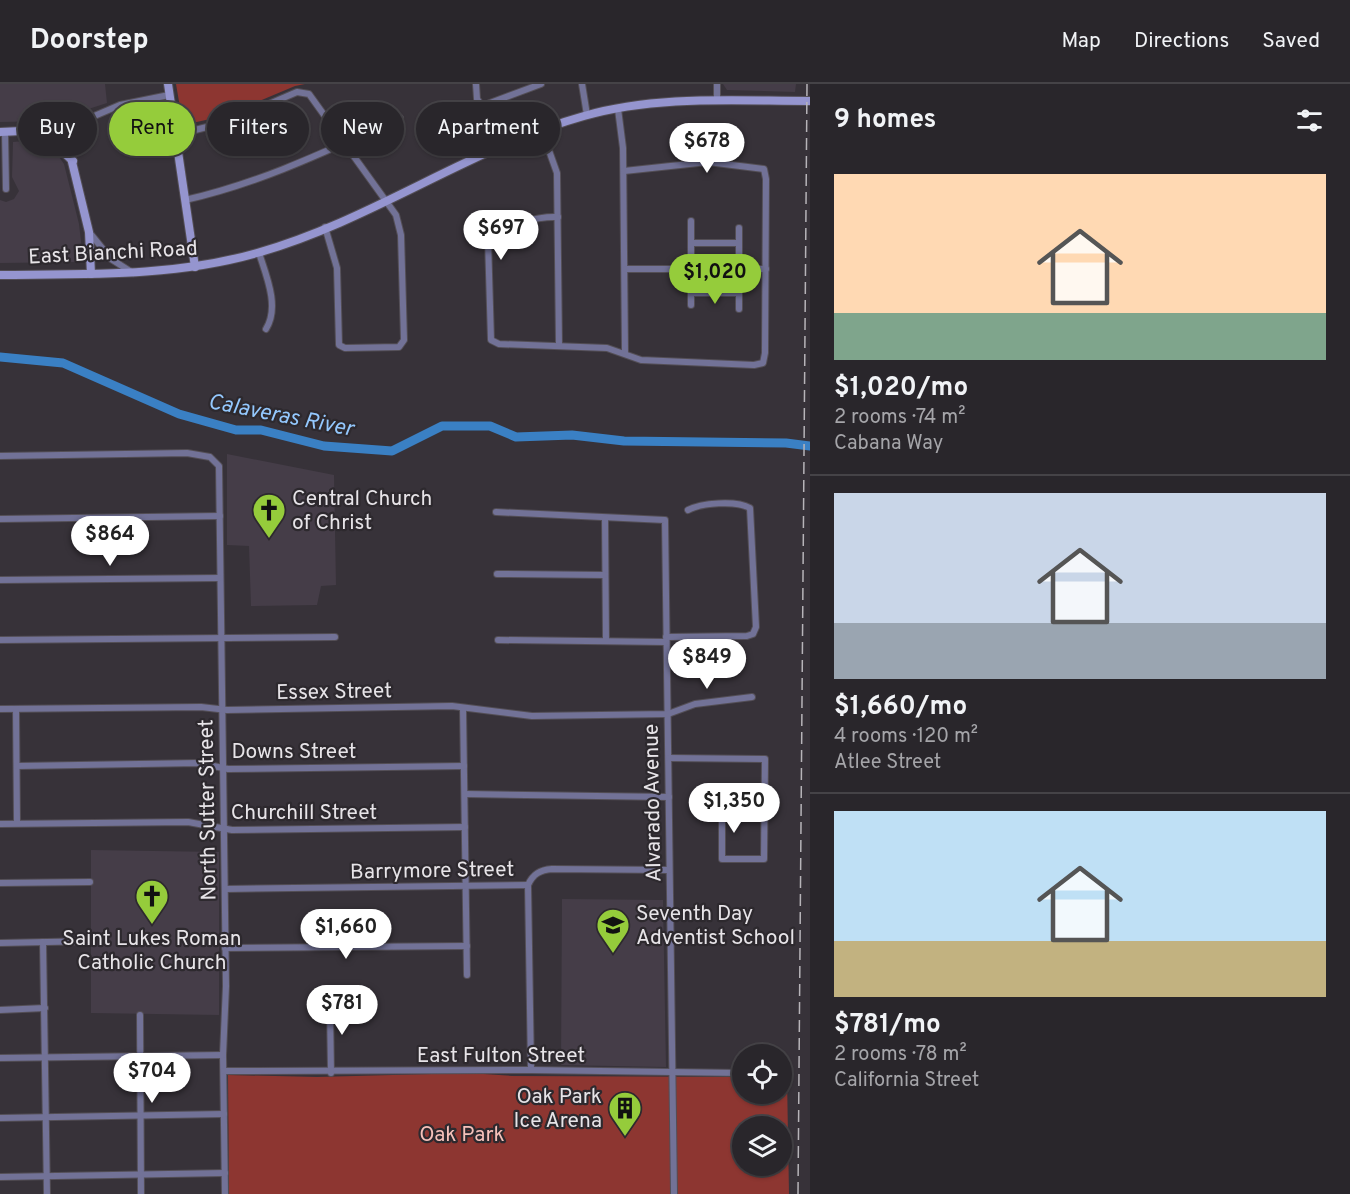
<!DOCTYPE html>
<meta charset="utf-8">
<style>
:root{--surface:#29262b;--page:#353237;--text:#f1f3f6;--muted:#a5a5a9;--line:#454347;--accent:#95cc3b}
body{margin:0;font-family:Overpass,sans-serif;background:var(--page);color:var(--text);height:100vh;display:flex;flex-direction:column;font-size:22px;white-space:nowrap}
*{box-sizing:border-box;margin:0}
p{font-size:20px;color:var(--muted)}
.icon{flex:none;width:33px;height:33px;fill:none;stroke:currentColor;stroke-width:2;stroke-linecap:round;stroke-linejoin:round}
.map{position:relative;flex:1;overflow:hidden}
.details{display:flex;flex-direction:column;background:var(--surface);width:540px}
.details>*{flex:none}
.guide{position:absolute;left:18px;top:18px;width:570px;height:54px;display:flex;gap:12px}
.controls{position:absolute;left:732px;top:960px;display:grid;gap:12px}
.controls a{display:grid;place-items:center;width:60px;height:60px;border-radius:50%;background:var(--surface);box-shadow:0 2px 4px #0004,0 0 0 2px var(--line);font-size:30px}
.price{position:absolute;translate:-50% -51px;padding:0 14px;border-radius:21px;background:#fff;color:#222;font-size:20px;line-height:39px;filter:drop-shadow(0 2px 3px #0008)}
.price::after{content:'';position:absolute;left:50%;top:36px;width:18px;height:14px;margin-left:-9px;background:inherit;clip-path:polygon(0 0,100% 0,50% 100%)}
.price.active{background:var(--accent);color:#111}
ul{padding:0;list-style:none}
li{display:grid;align-content:center;gap:12px;height:318px;padding:0 24px}
li+li{border-top:2px solid var(--line)}
li span{display:grid;place-items:center;height:186px;border-radius:0px;color:#555}
li>.icon{margin-inline-start:auto}
span .icon{width:108px;height:108px;fill:#fffc;stroke-width:1}
li b{font-size:26px}
h2{display:flex;justify-content:space-between;align-items:center;height:72px;padding:0 24px;font-size:26px}
.pill{padding:0 21px;border-radius:27px;background:var(--surface);box-shadow:0 2px 4px #0004,0 0 0 2px var(--line);font-size:21px;line-height:54px}
.pill.active{background:var(--accent);color:#111}
header{display:flex;align-items:center;gap:36px;box-sizing:border-box;height:84px;padding:0 30px;background:var(--surface);border-bottom:2px solid var(--line)}
header strong{font-size:28px}
nav{display:flex;gap:33px;margin-inline-start:auto;font-size:21px}
main{display:flex;flex:1;min-height:0}
.map>svg:first-child{display:block}
.built{fill:#453d48}
.green{fill:#8d3631;fill-rule:evenodd}
.lines{fill:none;stroke-linecap:round;stroke-linejoin:round}
.river{stroke:#3a80c4;stroke-width:9}
.street-casing{stroke:#534e55;stroke-width:8}
.secondary-casing{stroke:#534e55;stroke-width:10}
.street{stroke:#727297;stroke-width:6}
.secondary{stroke:#9595cf;stroke-width:8}
.rail{stroke:#b7b4b9;stroke-width:1.5;stroke-dasharray:12 6;stroke-linecap:butt}
.labels{text-anchor:middle;stroke-width:4.5;stroke-linejoin:round;paint-order:stroke}
.street-label{font-size:21px;fill:#e7e4e8;stroke:#2d292e}
.poi-label{font-size:21px;fill:#e7e4e8;stroke:#2d292e;text-anchor:start}
.park-label{font-size:21px;fill:#f6c1ba;stroke:#2d292e}
.water-label{font-size:22px;font-style:italic;fill:#94c8fe;stroke:#2d292e}
</style>
<header>
<strong>Doorstep</strong>
<nav><a>Map</a><a>Directions</a><a>Saved</a></nav>
</header>
<main>
<div class="map">
<svg width="810" height="1110" viewBox="0 0 810 1110">
<rect width="100%" height="100%" fill="#373239"/>
<g class="built">
<polygon points="0,0 105,0 107,19 51,37 0,38"/>
<polygon points="723,0 796,0 795,8 727,6"/>
<polygon points="35,56 52,63 64,80 79,140 83,174 80,178 0,179 0,116 6,118 14,115 19,107 12,93 13,58"/>
<polygon points="227,370 334,391 336,501 321,502 317,521 251,522 249,462 227,461"/>
<polygon points="91,766 219,768 219,931 91,929"/>
<polygon points="562,815 663,816 666,983 561,981"/>
</g>
<g class="green">
<polygon points="176,0 305,0 295,2 224,32 183,41"/>
<path d="M 469,989 L 512,992 L 742,993 L 742,1010 L 782,1010 L 782,993 L 787,993 L 789,1110 L 229,1110 L 228,991 L 317,993 ZM 742,1042 L 782,1042 L 782,1082 L 742,1082 Z"/>
</g>
<g class="lines">
<polyline class="river" points="0,273 63,279 179,330 236,346 261,346 324,362 392,367 442,342 490,342 516,353 572,351 624,357 786,359 810,362"/>
<defs>
<g id="street">
<polyline points="476,0 477,15 482,22 541,0"/>
<polyline points="582,0 587,31"/>
<polyline points="717,0 717,16"/>
<polyline points="618,25 623,64 625,269"/>
<polyline points="64,45 120,21 169,11"/>
<polyline points="542,47 557,89 559,262"/>
<polyline points="5,48 6,105"/>
<polyline points="175,51 227,38 297,8 309,10 396,131 401,151 404,256 399,263 345,264 339,261 337,184 325,143"/>
<path d="M 185,116 C 261,99 329,66 400,34"/>
<path d="M 558,133 C 541,132 498,141 488,156 L 491,256 L 499,260 L 607,264 L 641,276 L 754,281 L 763,279 L 765,269 L 766,95 L 764,85 L 708,78 L 624,87"/>
<polyline points="89,148 111,175 133,189"/>
<polyline points="692,159 739,159"/>
<path d="M 259,169 C 266,191 280,223 266,245"/>
<polyline points="626,185 766,185"/>
<polyline points="691,209 739,209"/>
<polyline points="691,221 691,137"/>
<polyline points="739,225 739,144"/>
<polyline points="0,372 187,369 210,373 219,382 226,902 223,971 225,1110"/>
<polyline points="496,428 665,436 674,1110"/>
<polyline points="605,434 606,557"/>
<polyline points="0,435 220,432"/>
<polyline points="497,490 605,491"/>
<polyline points="0,496 220,494"/>
<path d="M 666,553 L 747,552 L 753,550 L 756,543 L 750,424 C 736,416 701,419 688,426"/>
<polyline points="0,556 335,553"/>
<polyline points="498,556 666,558"/>
<polyline points="463,624 467,891"/>
<polyline points="0,625 201,623 227,626 452,622 532,632 668,630 695,620 752,613"/>
<polyline points="16,625 17,739"/>
<polyline points="669,674 765,675 764,775 722,775 722,725 765,725"/>
<polyline points="17,682 199,679 228,685 464,682"/>
<polyline points="465,710 669,713"/>
<polyline points="0,740 188,738 232,746 465,743"/>
<polyline points="0,799 90,798"/>
<polyline points="528,801 531,986"/>
<path d="M 528,801 C 533,790 540,786 552,785 L 669,786"/>
<polyline points="225,805 528,801"/>
<polyline points="43,858 47,1110"/>
<polyline points="0,859 93,857"/>
<polyline points="225,864 467,862"/>
<polyline points="0,926 45,924"/>
<polyline points="140,931 141,1110"/>
<polyline points="0,974 223,971"/>
<polyline points="224,987 531,986 742,989"/>
<polyline points="331,989 330,925 333,912"/>
<polyline points="782,989 788,989"/>
<polyline points="0,1034 224,1030"/>
<polyline points="0,1093 225,1089"/>
</g>
<g id="secondary">
<polyline points="168,0 195,183"/>
<polyline points="0,48 64,45 89,148 91,190"/>
<polyline points="35,48 50,56 73,77"/>
<path d="M 0,191 C 86,190 173,193 257,169 C 371,137 470,64 584,32 C 657,11 735,17 810,17"/>
</g>
</defs>
<use href="#street" class="street-casing"/>
<use href="#secondary" class="secondary-casing"/>
<use href="#street" class="street"/>
<use href="#secondary" class="secondary"/>
<polyline class="rail" points="798,1110 807,0"/>
</g>
<defs>
<symbol id="church-pin" viewBox="-11 -11 22 30"><path d="M0 17L-7.5 6A9.5 9.5 0 1 1 7.5 6Z" fill="#95cc3b" stroke="#2d292e"/><path d="M-1.2-6h2.4v3.5h3.3v2.4h-3.3V6h-2.4V-.1h-3.3v-2.4h3.3Z" fill="#111"/></symbol>
<symbol id="school-pin" viewBox="-11 -11 22 30"><path d="M0 17L-7.5 6A9.5 9.5 0 1 1 7.5 6Z" fill="#95cc3b" stroke="#2d292e"/><path d="M0-5L7-2L0 1L-7-2ZM-4 1L0 2.5L4 1V4Q0 6-4 4Z" fill="#111"/></symbol>
<symbol id="building-pin" viewBox="-11 -11 22 30"><path d="M0 17L-7.5 6A9.5 9.5 0 1 1 7.5 6Z" fill="#95cc3b" stroke="#2d292e"/><path d="M-4-6H4V6H1V3H-1V6H-4ZM-2.5-4.3h1.7v1.8h-1.7ZM.8-4.3h1.7v1.8H.8ZM-2.5-1h1.7V.8h-1.7ZM.8-1h1.7V.8H.8Z" fill="#111"/></symbol>
</defs>
<g fill-rule="evenodd">
<use href="#church-pin" x="250" y="407" width="38" height="52"/>
<use href="#church-pin" x="133" y="793" width="38" height="52"/>
<use href="#school-pin" x="594" y="822" width="38" height="52"/>
<use href="#building-pin" x="606" y="1005" width="38" height="52"/>
</g>
<g class="labels">
<g class="street-label">
<text transform="translate(113 168) rotate(-3)" y="7">East Bianchi Road</text>
<text transform="translate(334 607) rotate(-1)" y="7">Essex Street</text>
<text x="294" y="674">Downs Street</text>
<text transform="translate(652 719) rotate(-91)" y="7">Alvarado Avenue</text>
<text transform="translate(207 726) rotate(-91)" y="7">North Sutter Street</text>
<text x="304" y="735">Churchill Street</text>
<text transform="translate(432 786) rotate(-1)" y="7">Barrymore Street</text>
<text x="501" y="978">East Fulton Street</text>
</g>
<g class="poi-label">
<text x="292" y="421">Central Church<tspan x="292" dy="24">of Christ</tspan></text>
<text x="636" y="836">Seventh Day<tspan x="636" dy="24">Adventist School</tspan></text>
<text x="152" y="861" text-anchor="middle">Saint Lukes Roman<tspan x="152" dy="24">Catholic Church</tspan></text>
<text x="602" y="1019" text-anchor="end">Oak Park<tspan x="602" dy="24">Ice Arena</tspan></text>
</g>
<g class="park-label">
<text x="462" y="1057">Oak Park</text>
</g>
<g class="water-label">
<text transform="translate(281 330) rotate(11)" y="8">Calaveras River</text>
</g>
</g>
</svg>
<div class="controls">
<a><svg class="icon" aria-label="locate" viewBox="0 0 24 24"><circle cx="12" cy="12" r="6"/><path d="M12 2v4M12 18v4M2 12h4M18 12h4"/></svg></a>
<a><svg class="icon" aria-label="layers" viewBox="0 0 24 24"><path d="M12 4l9 5-9 5-9-5zM3 14l9 5 9-5"/></svg></a>
</div>
<b class="price" style="left:707px;top:90px">$678</b>
<b class="price" style="left:501px;top:177px">$697</b>
<b class="price active" style="left:715px;top:221px">$1,020</b>
<b class="price" style="left:110px;top:483px">$864</b>
<b class="price" style="left:707px;top:606px">$849</b>
<b class="price" style="left:734px;top:750px">$1,350</b>
<b class="price" style="left:346px;top:876px">$1,660</b>
<b class="price" style="left:342px;top:952px">$781</b>
<b class="price" style="left:152px;top:1020px">$704</b>
<div class="guide">
<a class="pill">Buy</a>
<a class="pill active">Rent</a>
<a class="pill">Filters</a>
<a class="pill">New</a>
<a class="pill">Apartment</a>
</div>
</div>
<section class="details">
<h2>9 homes<svg class="icon" aria-label="filters" viewBox="0 0 24 24"><path d="M4 7h16M4 17h16"/><circle cx="9" cy="7" r="2"/><circle cx="15" cy="17" r="2"/></svg></h2>
<ul>
<li><span style="background:linear-gradient(#ffd9b3 75%,#7fa58c 0)"><svg class="icon" aria-label="home" viewBox="0 0 24 24"><path d="M3 11l9-7 9 7M6 9v11h12V9"/></svg></span><div><b>$1,020/mo</b><p>2 rooms · 74 m²</p><p>Cabana Way</p></div></li>
<li><span style="background:linear-gradient(#c9d6e8 70%,#9aa5b1 0)"><svg class="icon" aria-label="home" viewBox="0 0 24 24"><path d="M3 11l9-7 9 7M6 9v11h12V9"/></svg></span><div><b>$1,660/mo</b><p>4 rooms · 120 m²</p><p>Atlee Street</p></div></li>
<li><span style="background:linear-gradient(#bfe0f5 70%,#c2b280 0)"><svg class="icon" aria-label="home" viewBox="0 0 24 24"><path d="M3 11l9-7 9 7M6 9v11h12V9"/></svg></span><div><b>$781/mo</b><p>2 rooms · 78 m²</p><p>California Street</p></div></li>
</ul>
</section>
</main>
